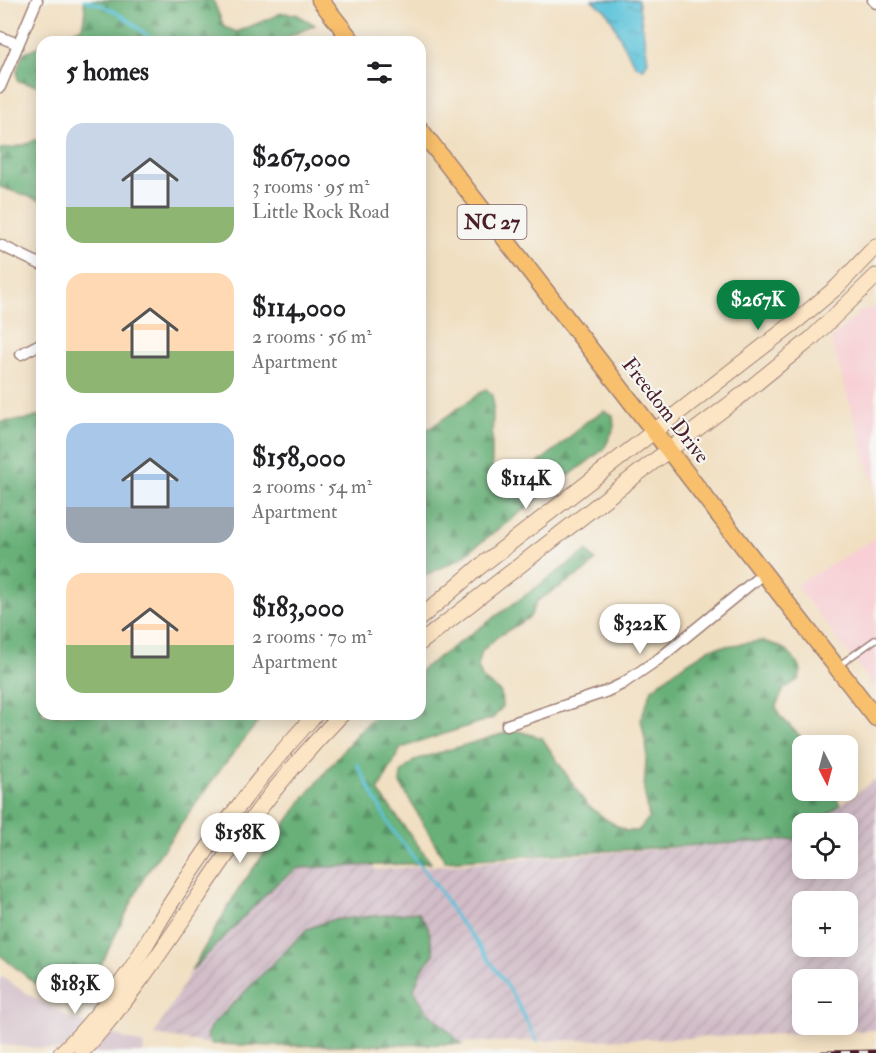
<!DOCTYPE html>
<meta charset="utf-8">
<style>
:root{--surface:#fff;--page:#f6f6f6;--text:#202124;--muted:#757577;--accent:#0b8043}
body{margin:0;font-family:"IM FELL Double Pica",serif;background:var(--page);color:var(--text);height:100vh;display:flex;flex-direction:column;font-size:22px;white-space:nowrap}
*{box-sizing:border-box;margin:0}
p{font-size:20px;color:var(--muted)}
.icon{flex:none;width:33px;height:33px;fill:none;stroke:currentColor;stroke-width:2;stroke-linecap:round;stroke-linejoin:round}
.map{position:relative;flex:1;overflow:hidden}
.side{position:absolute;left:36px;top:36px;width:390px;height:684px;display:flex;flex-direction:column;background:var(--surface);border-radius:18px;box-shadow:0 3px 15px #0003}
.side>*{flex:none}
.needle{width:39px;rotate:174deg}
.controls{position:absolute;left:792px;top:735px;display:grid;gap:12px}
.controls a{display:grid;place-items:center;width:66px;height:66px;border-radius:12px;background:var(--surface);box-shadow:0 3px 15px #0003;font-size:30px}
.price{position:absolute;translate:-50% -51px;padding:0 14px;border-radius:21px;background:#fff;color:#222;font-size:20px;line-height:39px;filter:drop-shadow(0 2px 3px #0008)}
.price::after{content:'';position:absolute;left:50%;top:36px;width:18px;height:14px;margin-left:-9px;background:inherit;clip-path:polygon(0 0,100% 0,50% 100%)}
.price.selected{background:var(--accent);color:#fff}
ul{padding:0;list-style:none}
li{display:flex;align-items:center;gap:18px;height:150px;padding:0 30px}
li span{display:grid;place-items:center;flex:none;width:168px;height:120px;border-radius:18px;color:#555}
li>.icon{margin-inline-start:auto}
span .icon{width:72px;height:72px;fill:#fffc;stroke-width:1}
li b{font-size:26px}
h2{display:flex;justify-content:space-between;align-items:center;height:72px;padding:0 30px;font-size:26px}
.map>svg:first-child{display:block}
.built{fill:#f7cfd4}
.industrial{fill:url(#industrial-furrows);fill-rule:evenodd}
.railway{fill:#d2bdc8}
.forest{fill:url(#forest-firs);stroke:#586852;stroke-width:1.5}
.water{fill:url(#water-ripples);stroke:#537182;stroke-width:1.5}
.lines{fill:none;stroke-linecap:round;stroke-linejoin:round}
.stream{stroke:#5cc3da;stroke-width:3}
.service-casing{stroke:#9e7f76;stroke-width:8}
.minor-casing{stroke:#9e7f76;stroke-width:13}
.secondary-casing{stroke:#9e7f76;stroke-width:17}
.primary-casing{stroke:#9e7f76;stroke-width:19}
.service{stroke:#fff;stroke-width:5}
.minor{stroke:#fff;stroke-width:10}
.secondary{stroke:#fce5c4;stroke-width:15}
.primary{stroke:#f8bf6c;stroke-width:16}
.rail-casing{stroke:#4a1f2b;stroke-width:5}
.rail{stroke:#f6f6f2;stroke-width:3;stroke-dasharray:9;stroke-linecap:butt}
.labels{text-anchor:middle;stroke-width:4.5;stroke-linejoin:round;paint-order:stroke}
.shield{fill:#f6f6f2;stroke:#7e6067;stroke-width:1.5}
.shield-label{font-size:20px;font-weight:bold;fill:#4a1f2b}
.street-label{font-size:21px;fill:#4a1f2b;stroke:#f6f6f2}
</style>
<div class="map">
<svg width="876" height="1053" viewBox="0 0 876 1053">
<defs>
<pattern id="industrial-furrows" width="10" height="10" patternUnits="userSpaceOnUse" patternTransform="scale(1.5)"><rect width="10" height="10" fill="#d2bdc8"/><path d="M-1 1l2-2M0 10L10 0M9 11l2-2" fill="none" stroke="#b6a2ac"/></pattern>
<pattern id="forest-firs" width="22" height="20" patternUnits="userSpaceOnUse" patternTransform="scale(1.5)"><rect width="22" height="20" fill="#67b078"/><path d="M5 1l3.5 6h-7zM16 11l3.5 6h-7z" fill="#578f63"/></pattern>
<pattern id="water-ripples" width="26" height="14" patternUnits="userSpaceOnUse" patternTransform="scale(1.5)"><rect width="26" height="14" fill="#5cc3da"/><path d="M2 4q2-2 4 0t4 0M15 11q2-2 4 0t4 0" fill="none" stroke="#52a7bb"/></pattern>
</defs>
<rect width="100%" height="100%" fill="#f6f6f2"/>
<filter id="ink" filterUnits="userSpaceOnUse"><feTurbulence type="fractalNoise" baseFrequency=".0167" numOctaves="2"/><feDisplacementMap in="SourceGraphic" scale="12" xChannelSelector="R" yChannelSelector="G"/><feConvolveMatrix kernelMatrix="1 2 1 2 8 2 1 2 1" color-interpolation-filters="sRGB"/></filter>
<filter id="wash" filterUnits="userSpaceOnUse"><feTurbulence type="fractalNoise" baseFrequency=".008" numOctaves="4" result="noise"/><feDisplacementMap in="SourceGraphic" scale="24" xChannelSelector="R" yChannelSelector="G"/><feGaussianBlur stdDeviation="1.35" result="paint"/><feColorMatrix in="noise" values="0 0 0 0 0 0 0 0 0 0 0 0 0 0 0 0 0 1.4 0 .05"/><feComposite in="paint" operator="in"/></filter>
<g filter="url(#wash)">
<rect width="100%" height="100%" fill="#f1dfc1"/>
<g class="built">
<polygon points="876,308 876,492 831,340 862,310"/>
<polygon points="876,538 876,689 796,585"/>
</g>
<path class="industrial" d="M 377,714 L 418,714 L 354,837 L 375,870 L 796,839 L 802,834 L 802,868 L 848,868 L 848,824 L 816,823 L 876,779 L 876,1030 L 689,1038 L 275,1046 L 211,1044 L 154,1035 L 238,890 L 301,802 L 355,736 ZM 802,902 L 848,902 L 848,946 L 802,946 ZM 802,980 L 848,980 L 848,1024 L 802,1024 Z"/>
<polygon class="railway" points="0,976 33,997 75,1020 144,1045 143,1053 97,1053 0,1045"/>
<g class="forest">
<polygon points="84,0 213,0 224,27 237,32 282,13 296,14 315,25 278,42 49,42 82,27 85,14"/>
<polygon points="42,45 42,87 18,81 17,71 23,53"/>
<path d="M 42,136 L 42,201 L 0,187 L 0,149 C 16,148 29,145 42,136 Z"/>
<path d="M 486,389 L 493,395 C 494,424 489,460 494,487 L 504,490 L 561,445 L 586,422 L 604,411 L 613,415 L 614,428 L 604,449 L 459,559 L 420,578 L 420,430 L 430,428 Z"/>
<polygon points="42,414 42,714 264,714 217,774 145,875 88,991 79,1002 67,1003 37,985 0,955 0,422 31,419"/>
<polygon points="587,551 595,560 588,569 537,601 530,617 497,637 482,651 478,666 482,678 501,693 502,707 493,718 401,748 378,791 431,863 298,868 275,885 191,971 238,890 301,802 355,736 377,714 420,714 421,670"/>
<path d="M 762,641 C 784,646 790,651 801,670 L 799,679 L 784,689 L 776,706 L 779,715 L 809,745 L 802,746 L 802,790 L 833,791 L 840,805 L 816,823 L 802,824 L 802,834 L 796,839 L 445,861 L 400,783 L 401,773 L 415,760 L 515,730 L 542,738 L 586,804 L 607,820 L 626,831 L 638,831 L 649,818 L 644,789 L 647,749 L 641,719 L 652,689 L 682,666 L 711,648 Z"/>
<polygon points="418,912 428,927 434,954 421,970 414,990 425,1009 462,1044 275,1046 211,1044 207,1036 210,1027 307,929 331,920"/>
</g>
<polygon class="water" points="592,0 638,0 648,61 643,69 636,66 624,46 612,20 606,11"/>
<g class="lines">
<g class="stream">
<path d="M 84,0 C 113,6 133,23 155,42"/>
<polyline points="357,764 391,828 440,891 458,920 473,937 512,993 537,1041"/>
</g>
</g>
</g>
<g filter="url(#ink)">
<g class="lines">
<defs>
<polyline id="service" points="838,666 876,639"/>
<g id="minor">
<polyline points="873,0 876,3"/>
<polyline points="0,37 18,44"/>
<polyline points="0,87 37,0"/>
<polyline points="0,245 42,265"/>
<polyline points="21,354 42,343"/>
<polyline points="507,725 605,692 622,684 660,658 764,573"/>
</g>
<g id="secondary">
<polyline points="420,618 478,568 800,318 837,287 876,246"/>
<polyline points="420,643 645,468 738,398 812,338 876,276"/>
<path d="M 61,1053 C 88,1028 110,999 131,969 C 145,948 156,926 169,906 C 213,838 260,773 316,714"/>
<path d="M 81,1053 C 141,988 186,912 237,840 C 268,795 304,753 342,714"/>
</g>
<g id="primary">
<polyline points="320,0 353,42"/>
<polyline points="420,129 876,718"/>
</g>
</defs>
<use href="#service" class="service-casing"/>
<use href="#minor" class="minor-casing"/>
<use href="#secondary" class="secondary-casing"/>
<use href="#primary" class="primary-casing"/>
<use href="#service" class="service"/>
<use href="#minor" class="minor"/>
<use href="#secondary" class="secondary"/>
<use href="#primary" class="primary"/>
<defs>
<polyline id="rail" points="823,1053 876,1052"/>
</defs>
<use href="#rail" class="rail-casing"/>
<use href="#rail" class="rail"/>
</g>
</g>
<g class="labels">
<rect class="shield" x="457.5" y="205" width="69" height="34" rx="4.5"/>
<g class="shield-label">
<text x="492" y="229">NC 27</text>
</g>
<g class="street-label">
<text transform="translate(666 410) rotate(52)" y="7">Freedom Drive</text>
</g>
</g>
</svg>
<div class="controls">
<a><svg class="needle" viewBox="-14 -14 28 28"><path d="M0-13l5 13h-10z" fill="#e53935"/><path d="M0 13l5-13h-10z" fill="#757577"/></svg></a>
<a><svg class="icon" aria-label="locate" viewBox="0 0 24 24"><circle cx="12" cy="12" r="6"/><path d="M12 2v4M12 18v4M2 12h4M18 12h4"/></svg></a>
<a>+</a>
<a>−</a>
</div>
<b class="price selected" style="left:758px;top:331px">$267K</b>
<b class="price" style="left:526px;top:510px">$114K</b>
<b class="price" style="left:640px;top:655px">$322K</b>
<b class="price" style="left:240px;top:864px">$158K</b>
<b class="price" style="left:75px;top:1015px">$183K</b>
<section class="side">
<h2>5 homes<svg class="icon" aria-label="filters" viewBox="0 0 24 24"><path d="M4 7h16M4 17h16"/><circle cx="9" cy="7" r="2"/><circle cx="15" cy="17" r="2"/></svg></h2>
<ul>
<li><span style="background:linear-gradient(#c9d6e8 70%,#8fb573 0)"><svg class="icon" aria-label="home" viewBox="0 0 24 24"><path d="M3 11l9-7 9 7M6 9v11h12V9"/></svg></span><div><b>$267,000</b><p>3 rooms · 95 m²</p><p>Little Rock Road</p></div></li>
<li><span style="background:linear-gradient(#ffd9b3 65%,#8fb573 0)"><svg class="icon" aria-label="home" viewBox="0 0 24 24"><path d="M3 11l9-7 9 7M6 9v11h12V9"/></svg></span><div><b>$114,000</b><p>2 rooms · 56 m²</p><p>Apartment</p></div></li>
<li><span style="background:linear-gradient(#a9c7e8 70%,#9aa5b1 0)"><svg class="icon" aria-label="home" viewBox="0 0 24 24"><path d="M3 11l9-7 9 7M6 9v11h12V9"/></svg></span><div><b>$158,000</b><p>2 rooms · 54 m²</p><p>Apartment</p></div></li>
<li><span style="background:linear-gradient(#ffd9b3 60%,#8fb573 0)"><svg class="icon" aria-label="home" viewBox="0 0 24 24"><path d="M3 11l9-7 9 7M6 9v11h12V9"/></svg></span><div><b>$183,000</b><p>2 rooms · 70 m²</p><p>Apartment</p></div></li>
</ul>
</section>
</div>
